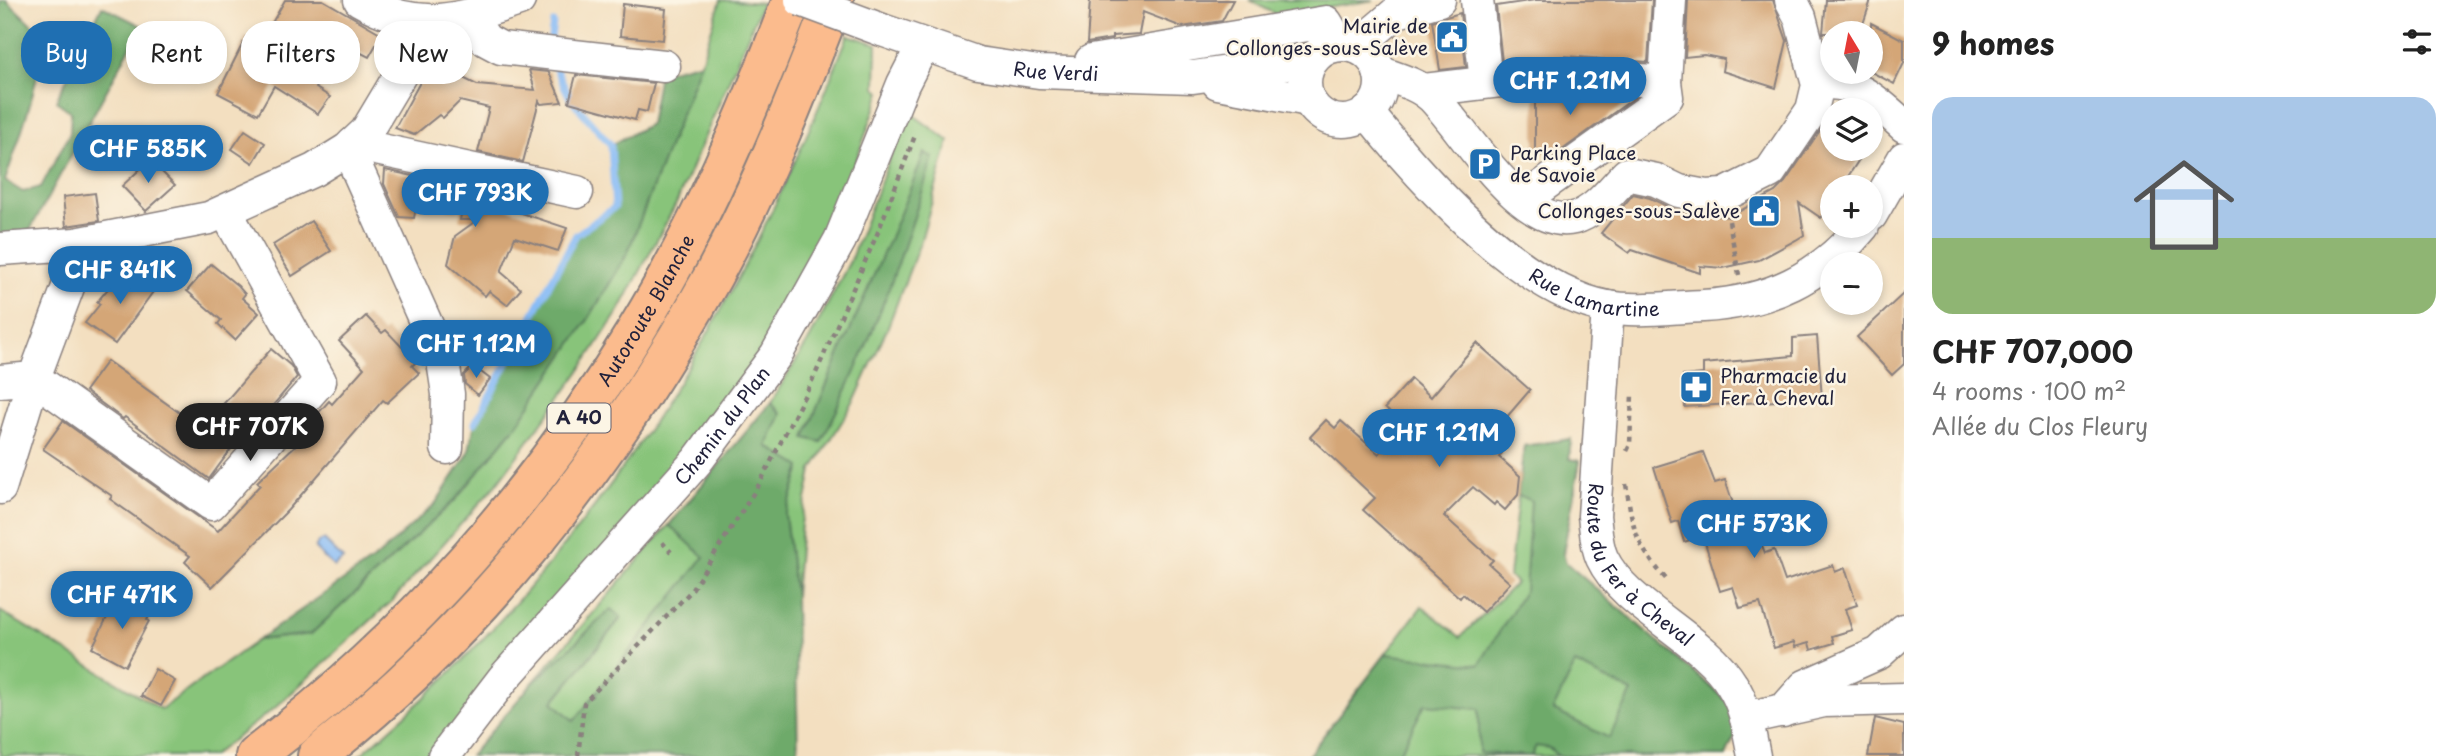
<!DOCTYPE html>
<meta charset="utf-8">
<style>
:root{--surface:#fff;--page:#f6f6f6;--text:#222;--muted:#767676;--accent:#1f6fb2}
body{margin:0;font-family:"Playpen Sans",sans-serif;background:var(--page);color:var(--text);height:100vh;display:flex;flex-direction:column;font-size:26px;white-space:nowrap}
*{box-sizing:border-box;margin:0}
p{font-size:23px;color:var(--muted)}
.icon{flex:none;width:38px;height:38px;fill:none;stroke:currentColor;stroke-width:2;stroke-linecap:round;stroke-linejoin:round}
.map{position:relative;flex:1;overflow:hidden}
.drawer{display:flex;flex-direction:column;background:var(--surface);width:560px}
.drawer>*{flex:none}
.top-card{position:absolute;left:21px;top:21px;width:665px;height:63px;display:flex;gap:14px}
.needle{width:46px;rotate:350deg}
.buttons{position:absolute;left:1820px;top:21px;display:grid;gap:14px}
.buttons a{display:grid;place-items:center;width:63px;height:63px;border-radius:50%;background:var(--surface);box-shadow:0 4px 10px #0003;font-size:35px}
.price{position:absolute;translate:-50% -60px;padding:0 16px;border-radius:24px;background:var(--accent);color:#fff;font-size:23px;line-height:46px;filter:drop-shadow(0 2px 4px #0008)}
.price::after{content:'';position:absolute;left:50%;top:42px;width:21px;height:16px;margin-left:-10px;background:inherit;clip-path:polygon(0 0,100% 0,50% 100%)}
.price.current{background:#222;color:#fff}
ul{padding:0;list-style:none}
li{display:grid;align-content:center;gap:14px;height:371px;padding:0 28px}
li span{display:grid;place-items:center;height:217px;border-radius:21px;color:#555}
li>.icon{margin-inline-start:auto}
span .icon{width:126px;height:126px;fill:#fffc;stroke-width:1}
li b{font-size:30px}
h2{display:flex;justify-content:space-between;align-items:center;height:84px;padding:0 28px;font-size:30px}
.tag{padding:0 24px;border-radius:28px;background:var(--surface);box-shadow:0 4px 10px #0003;font-size:24px;line-height:63px}
.tag.current{background:var(--accent);color:#fff}
main{display:flex;flex:1;min-height:0}
.map>svg:first-child{display:block}
.green{fill:#88c47a;stroke:#55735a;stroke-width:2}
.forest{fill:#6eaa6a;stroke:#486652;stroke-width:2;fill-rule:evenodd}
.water{fill:#88bcf6;stroke:#556f98;stroke-width:2}
.lines{fill:none;stroke-linecap:round;stroke-linejoin:round}
.stream{stroke:#88bcf6;stroke-width:7}
.building{fill:#d4a677}
.minor-casing{stroke:#8a807e;stroke-width:35}
.highway-casing{stroke:#8a807e;stroke-width:42}
.path{stroke:#8a807e;stroke-width:4.5;stroke-dasharray:5 5;stroke-linecap:butt}
.minor{stroke:#fff;stroke-width:32}
.highway{stroke:#fbbb8d;stroke-width:38}
.minor-bridge-casing{stroke:#8a807e;stroke-width:35;stroke-linecap:butt}
.minor-bridge{stroke:#fff;stroke-width:32}
.labels{text-anchor:middle;stroke-width:5;stroke-linejoin:round;paint-order:stroke}
.shield{fill:#fcf5e5;stroke:#63616e;stroke-width:2}
.shield-label{font-size:18px;font-weight:bold;fill:#22223b}
.poi-label{font-size:19px;fill:#22223b;stroke:#fcf5e5;text-anchor:end}
.street-label{font-size:19px;fill:#22223b;stroke:#fcf5e5}
</style>
<main>
<div class="map">
<svg width="1904" height="756" viewBox="0 0 1904 756">
<rect width="100%" height="100%" fill="#fcf5e5"/>
<filter id="ink" filterUnits="userSpaceOnUse"><feTurbulence type="fractalNoise" baseFrequency=".0143" numOctaves="2"/><feDisplacementMap in="SourceGraphic" scale="14" xChannelSelector="R" yChannelSelector="G"/><feConvolveMatrix kernelMatrix="1 2 1 2 8 2 1 2 1" color-interpolation-filters="sRGB"/></filter>
<filter id="wash" filterUnits="userSpaceOnUse"><feTurbulence type="fractalNoise" baseFrequency=".00686" numOctaves="4" result="noise"/><feDisplacementMap in="SourceGraphic" scale="28" xChannelSelector="R" yChannelSelector="G"/><feGaussianBlur stdDeviation="1.57" result="paint"/><feColorMatrix in="noise" values="0 0 0 0 0 0 0 0 0 0 0 0 0 0 0 0 0 1.4 0 .05"/><feComposite in="paint" operator="in"/></filter>
<g filter="url(#wash)">
<rect width="100%" height="100%" fill="#f3dfc0"/>
<g class="green">
<polygon points="721,0 762,3 676,204 620,309 577,375 495,486 392,601 276,707 212,756 0,756 0,611 161,709 258,640 311,634 456,499 516,426 589,318 627,254 701,62"/>
<polygon points="1249,0 1374,0 1279,16"/>
<path d="M 848,35 L 877,44 L 876,88 L 881,92 L 837,213 L 788,309 L 727,403 L 430,756 L 359,756 C 592,560 739,316 848,35 Z"/>
<polygon points="908,111 949,141 921,240 887,329 854,402 812,470 801,524 795,596 785,515 801,468 767,446 781,414 770,403 809,340 850,261"/>
<polygon points="1571,439 1569,459 1580,461 1563,553 1566,563 1733,706 1726,756 1308,756 1422,606 1460,637 1516,583 1509,576 1524,446"/>
<polygon points="669,525 705,557 574,721 553,702 621,618 611,610 529,687"/>
</g>
<g class="forest">
<path d="M 6,0 L 44,36 C 38,87 21,133 5,181 L 23,192 L 41,187 L 70,133 L 71,112 L 56,101 L 102,6 L 142,26 L 29,232 L 0,240 L 0,1 Z"/>
<polygon points="701,62 627,254 589,318 516,426 456,499 311,634 258,640 377,557 435,504 468,454 475,423 576,235 615,207 611,145 650,124 659,73"/>
<path d="M 924,153 L 933,157 C 903,256 869,350 821,442 L 805,438 C 842,342 888,250 924,153 Z"/>
<polygon points="770,403 781,414 767,446 801,467 785,515 795,596 798,756 470,756 529,687 611,609 621,618 553,702 574,721 704,557 669,525"/>
<path d="M 1571,439 L 1569,459 L 1580,461 L 1563,553 L 1566,563 L 1733,706 L 1737,732 L 1726,756 L 1558,756 L 1549,748 L 1536,746 L 1531,756 L 1479,753 L 1479,709 L 1425,704 L 1398,756 L 1308,756 L 1386,654 L 1479,665 L 1525,590 L 1531,501 L 1518,495 L 1524,446 ZM 1575,664 L 1632,692 L 1609,738 L 1553,710 Z"/>
</g>
<polygon class="water" points="324,540 343,559 334,567 315,549 318,542"/>
<g class="lines">
<g class="stream">
<polyline points="551,37 553,23"/>
<polyline points="475,423 576,235 615,207 611,145 570,98 553,63"/>
</g>
</g>
<g id="blocks">
<g class="building">
<polygon points="285,0 323,0 382,34 369,57 342,43 316,88 330,97 318,114 274,86 258,114 218,93 246,37 260,44"/>
<polygon points="1090,0 1233,0 1222,21 1182,27 1143,12 1139,34 1112,36 1112,39 1087,43"/>
<polygon points="1535,0 1652,0 1648,62 1565,56 1502,62 1496,6"/>
<polygon points="1688,0 1773,0 1787,41 1776,88 1722,71 1724,59 1704,55 1685,57"/>
<polygon points="1826,0 1871,0 1860,33 1823,33"/>
<polygon points="623,4 666,9 663,40 620,36"/>
<polygon points="1460,13 1466,67 1440,70 1432,21"/>
<polygon points="1871,23 1904,40 1904,63 1894,84 1871,72"/>
<polygon points="431,62 477,85 535,90 529,70 549,72 562,102 541,104 539,101 523,162 478,152 489,108 460,101 443,118 439,115 414,135 395,128"/>
<polygon points="576,75 654,83 647,112 638,110 635,120 569,102"/>
<polygon points="1559,91 1563,92 1634,98 1558,153 1535,152 1535,96"/>
<polygon points="1832,107 1832,149 1866,149 1841,187 1832,187 1832,204 1821,218 1799,203 1804,235 1796,240 1759,260 1723,268 1700,266 1700,273 1632,250 1629,253 1601,233 1633,194 1650,198 1677,211 1729,217 1775,192 1785,182 1827,120"/>
<polygon points="245,130 265,143 253,163 232,149"/>
<polygon points="150,160 175,185 146,211 122,186"/>
<polygon points="385,170 503,195 500,206 567,228 558,251 515,237 501,272 521,289 507,305 489,291 485,296 448,264 455,236 477,220 460,220 462,210 416,207 414,218 399,217 384,184"/>
<polygon points="95,193 99,221 66,226 63,197"/>
<polygon points="311,221 331,251 292,276 273,245"/>
<polygon points="211,264 238,286 245,294 242,298 259,313 235,340 218,324 221,320 187,291"/>
<polygon points="125,268 155,289 115,344 85,323 100,304 97,302"/>
<polygon points="1904,293 1904,364 1892,375 1857,337"/>
<polygon points="366,316 382,333 386,330 416,362 412,366 419,373 387,403 383,400 288,510 212,587 185,562 190,556 110,499 112,496 43,449 63,421 218,531 260,485 257,482 302,439 316,421 313,419 329,401 332,404 364,368 339,341"/>
<polygon points="1817,336 1822,398 1685,407 1683,376 1703,374 1703,364 1793,356 1793,338"/>
<polygon points="1477,343 1530,390 1487,440 1502,453 1499,457 1520,476 1518,495 1505,510 1496,502 1494,505 1473,487 1444,516 1493,560 1489,564 1510,583 1483,612 1463,594 1460,598 1363,510 1375,498 1310,437 1326,420 1335,428 1341,421 1379,454 1404,426 1385,408 1411,379 1431,397"/>
<polygon points="271,349 291,366 297,377 270,409 254,425 251,422 209,479 125,417 123,419 85,391 107,361 194,423 199,416 207,423"/>
<polygon points="473,366 490,379 478,395 465,384 464,375"/>
<polygon points="1703,452 1715,483 1725,480 1740,524 1752,521 1765,553 1774,550 1785,581 1833,565 1835,572 1845,568 1857,605 1845,609 1852,630 1832,636 1834,643 1811,650 1809,643 1795,647 1794,642 1774,648 1760,603 1740,608 1733,587 1720,591 1703,536 1684,542 1678,521 1672,523 1654,467"/>
<polygon points="122,597 151,612 147,620 149,621 125,666 92,648 115,601 119,603"/>
<polygon points="155,669 175,681 161,706 141,696"/>
<polygon points="1875,718 1904,725 1904,756 1868,756"/>
</g>
</g>
</g>
<g filter="url(#ink)">
<use href="#blocks" fill-opacity="0" stroke="#8a807e" stroke-width="2"/>
<g class="lines">
<defs>
<g id="minor">
<path d="M 360,0 C 417,33 460,20 519,0"/>
<polyline points="1477,0 1486,82"/>
<polyline points="469,16 486,40 501,48 664,66"/>
<path id="s1" d="M 882,30 L 978,63 L 1039,72 L 1193,77 L 1312,60"/>
<circle cx="1343" cy="83" r="38"/>
<polyline points="1356,47 1397,12 1439,0"/>
<polyline points="1091,61 1326,22 1340,45"/>
<path d="M 1379,72 C 1397,79 1418,84 1432,97 C 1464,129 1522,231 1574,218 C 1595,213 1612,189 1627,174 L 1656,180 L 1679,191 L 1706,196 L 1724,195 L 1770,172 L 1812,110 L 1818,85 L 1800,17 L 1791,0"/>
<polyline points="1564,74 1665,82"/>
<polyline points="1218,83 1309,100"/>
<path d="M 1818,85 C 1852,76 1880,104 1904,126"/>
<polyline points="1424,90 1552,75"/>
<path id="s2" d="M 1367,112 C 1421,179 1519,290 1607,307 C 1637,312 1672,307 1703,306 C 1770,302 1820,278 1863,226"/>
<polyline points="353,144 577,192"/>
<polyline points="348,149 443,361 448,394 447,448"/>
<polyline points="1523,200 1667,97 1665,82 1670,0"/>
<polyline points="1871,215 1904,158"/>
<polyline points="0,249 76,244 209,218 314,170 348,149 366,132 415,50 427,22"/>
<path id="s3" d="M 1608,307 L 1594,516 C 1596,530 1596,545 1602,558 C 1625,607 1703,637 1732,685 C 1746,706 1749,732 1754,756"/>
<polyline points="0,381 34,378 68,287 76,244"/>
<polyline points="0,488 34,378 211,504 320,381 226,212"/>
<polyline points="1783,711 1805,686 1879,653 1904,630"/>
<polyline points="1746,718 1824,701 1904,699"/>
<path id="s4" d="M 444,756 L 503,679 L 697,461 L 776,355 L 840,240 L 903,84 L 923,45"/>
</g>
<g id="highway">
<path id="s5" d="M 255,756 C 408,640 538,493 637,329 C 701,225 748,113 792,0"/>
<path d="M 317,756 C 482,627 612,458 713,276 C 761,188 798,94 834,0"/>
</g>
</defs>
<use href="#minor" class="minor-casing"/>
<use href="#highway" class="highway-casing"/>
<g class="path">
<polyline points="1729,221 1739,275"/>
<polyline points="1627,451 1630,445 1632,394"/>
<path d="M 1626,484 C 1633,530 1635,544 1667,580"/>
<polyline points="662,542 671,552"/>
<polyline points="578,756 584,703 691,591 760,483 816,373 878,232 916,133"/>
</g>
<use href="#minor" class="minor"/>
<use href="#highway" class="highway"/>
<defs>
<polyline id="minor-bridge" points="801,0 882,30"/>
</defs>
<use href="#minor-bridge" class="minor-bridge-casing"/>
<use href="#minor-bridge" class="minor-bridge"/>
</g>
</g>
<defs>
<symbol id="civic-square" viewBox="-11 -11 22 22"><rect x="-9" y="-9" width="18" height="18" rx="4" fill="#1f6fb2" stroke="#fcf5e5"/><path d="M-.6-6.5H3V-4.5H.6V-3L4-1V1h2V6H-6V1h2V-1L-.6-3ZM-1.2 2.5V6h2.4V2.5Z" fill="#fff"/></symbol>
<symbol id="parking-square" viewBox="-11 -11 22 22"><rect x="-9" y="-9" width="18" height="18" rx="4" fill="#1f6fb2" stroke="#fcf5e5"/><path d="M-3.5-5.5H1a3.5 3.5 0 0 1 0 7H-1V5.5H-3.5ZM-1-3.4V-.6H.8a1.4 1.4 0 0 0 0-2.8Z" fill="#fff"/></symbol>
<symbol id="pharmacy-square" viewBox="-11 -11 22 22"><rect x="-9" y="-9" width="18" height="18" rx="4" fill="#1f6fb2" stroke="#fcf5e5"/><path d="M-2-6h4v4h4v4h-4v4h-4v-4h-4v-4h4Z" fill="#fff"/></symbol>
</defs>
<g fill-rule="evenodd">
<use href="#civic-square" x="1433" y="18" width="38" height="38"/>
<use href="#parking-square" x="1466" y="145" width="38" height="38"/>
<use href="#civic-square" x="1745" y="192" width="38" height="38"/>
<use href="#pharmacy-square" x="1677" y="368" width="38" height="38"/>
</g>
<g class="labels">
<rect class="shield" x="547.5" y="403.5" width="63" height="29" rx="5"/>
<g class="shield-label">
<text x="579" y="424">A 40</text>
</g>
<g class="poi-label">
<text x="1428" y="33">Mairie de<tspan x="1428" dy="22">Collonges-sous-Salève</tspan></text>
<text x="1510" y="160" text-anchor="start">Parking Place<tspan x="1510" dy="22">de Savoie</tspan></text>
<text x="1740" y="218">Collonges-sous-Salève</text>
<text x="1720" y="383" text-anchor="start">Pharmacie du<tspan x="1720" dy="22">Fer à Cheval</tspan></text>
</g>
<g class="street-label">
<text dy="7" stroke="none"><textPath href="#s1" startOffset="180">Rue Verdi</textPath></text>
<text dy="7" stroke="none"><textPath href="#s2" startOffset="299">Rue Lamartine</textPath></text>
<text dy="7" stroke="none"><textPath href="#s5" startOffset="597">Autoroute Blanche</textPath></text>
<text dy="7" stroke="none"><textPath href="#s4" startOffset="432">Chemin du Plan</textPath></text>
<text dy="7" stroke="none"><textPath href="#s3" startOffset="276">Route du Fer à Cheval</textPath></text>
</g>
</g>
</svg>
<div class="buttons">
<a><svg class="needle" viewBox="-14 -14 28 28"><path d="M0-13l5 13h-10z" fill="#e53935"/><path d="M0 13l5-13h-10z" fill="#767676"/></svg></a>
<a><svg class="icon" aria-label="layers" viewBox="0 0 24 24"><path d="M12 4l9 5-9 5-9-5zM3 14l9 5 9-5"/></svg></a>
<a>+</a>
<a>−</a>
</div>
<b class="price" style="left:1570px;top:117px">CHF 1.21M</b>
<b class="price" style="left:148px;top:185px">CHF 585K</b>
<b class="price" style="left:475px;top:229px">CHF 793K</b>
<b class="price" style="left:120px;top:306px">CHF 841K</b>
<b class="price" style="left:476px;top:380px">CHF 1.12M</b>
<b class="price current" style="left:250px;top:463px">CHF 707K</b>
<b class="price" style="left:1439px;top:469px">CHF 1.21M</b>
<b class="price" style="left:1754px;top:560px">CHF 573K</b>
<b class="price" style="left:122px;top:631px">CHF 471K</b>
<div class="top-card">
<a class="tag current">Buy</a>
<a class="tag">Rent</a>
<a class="tag">Filters</a>
<a class="tag">New</a>
</div>
</div>
<section class="drawer">
<h2>9 homes<svg class="icon" aria-label="filters" viewBox="0 0 24 24"><path d="M4 7h16M4 17h16"/><circle cx="9" cy="7" r="2"/><circle cx="15" cy="17" r="2"/></svg></h2>
<ul>
<li><span style="background:linear-gradient(#a9c7e8 65%,#8fb573 0)"><svg class="icon" aria-label="home" viewBox="0 0 24 24"><path d="M3 11l9-7 9 7M6 9v11h12V9"/></svg></span><div><b>CHF 707,000</b><p>4 rooms · 100 m²</p><p>Allée du Clos Fleury</p></div></li>
</ul>
</section>
</main>
